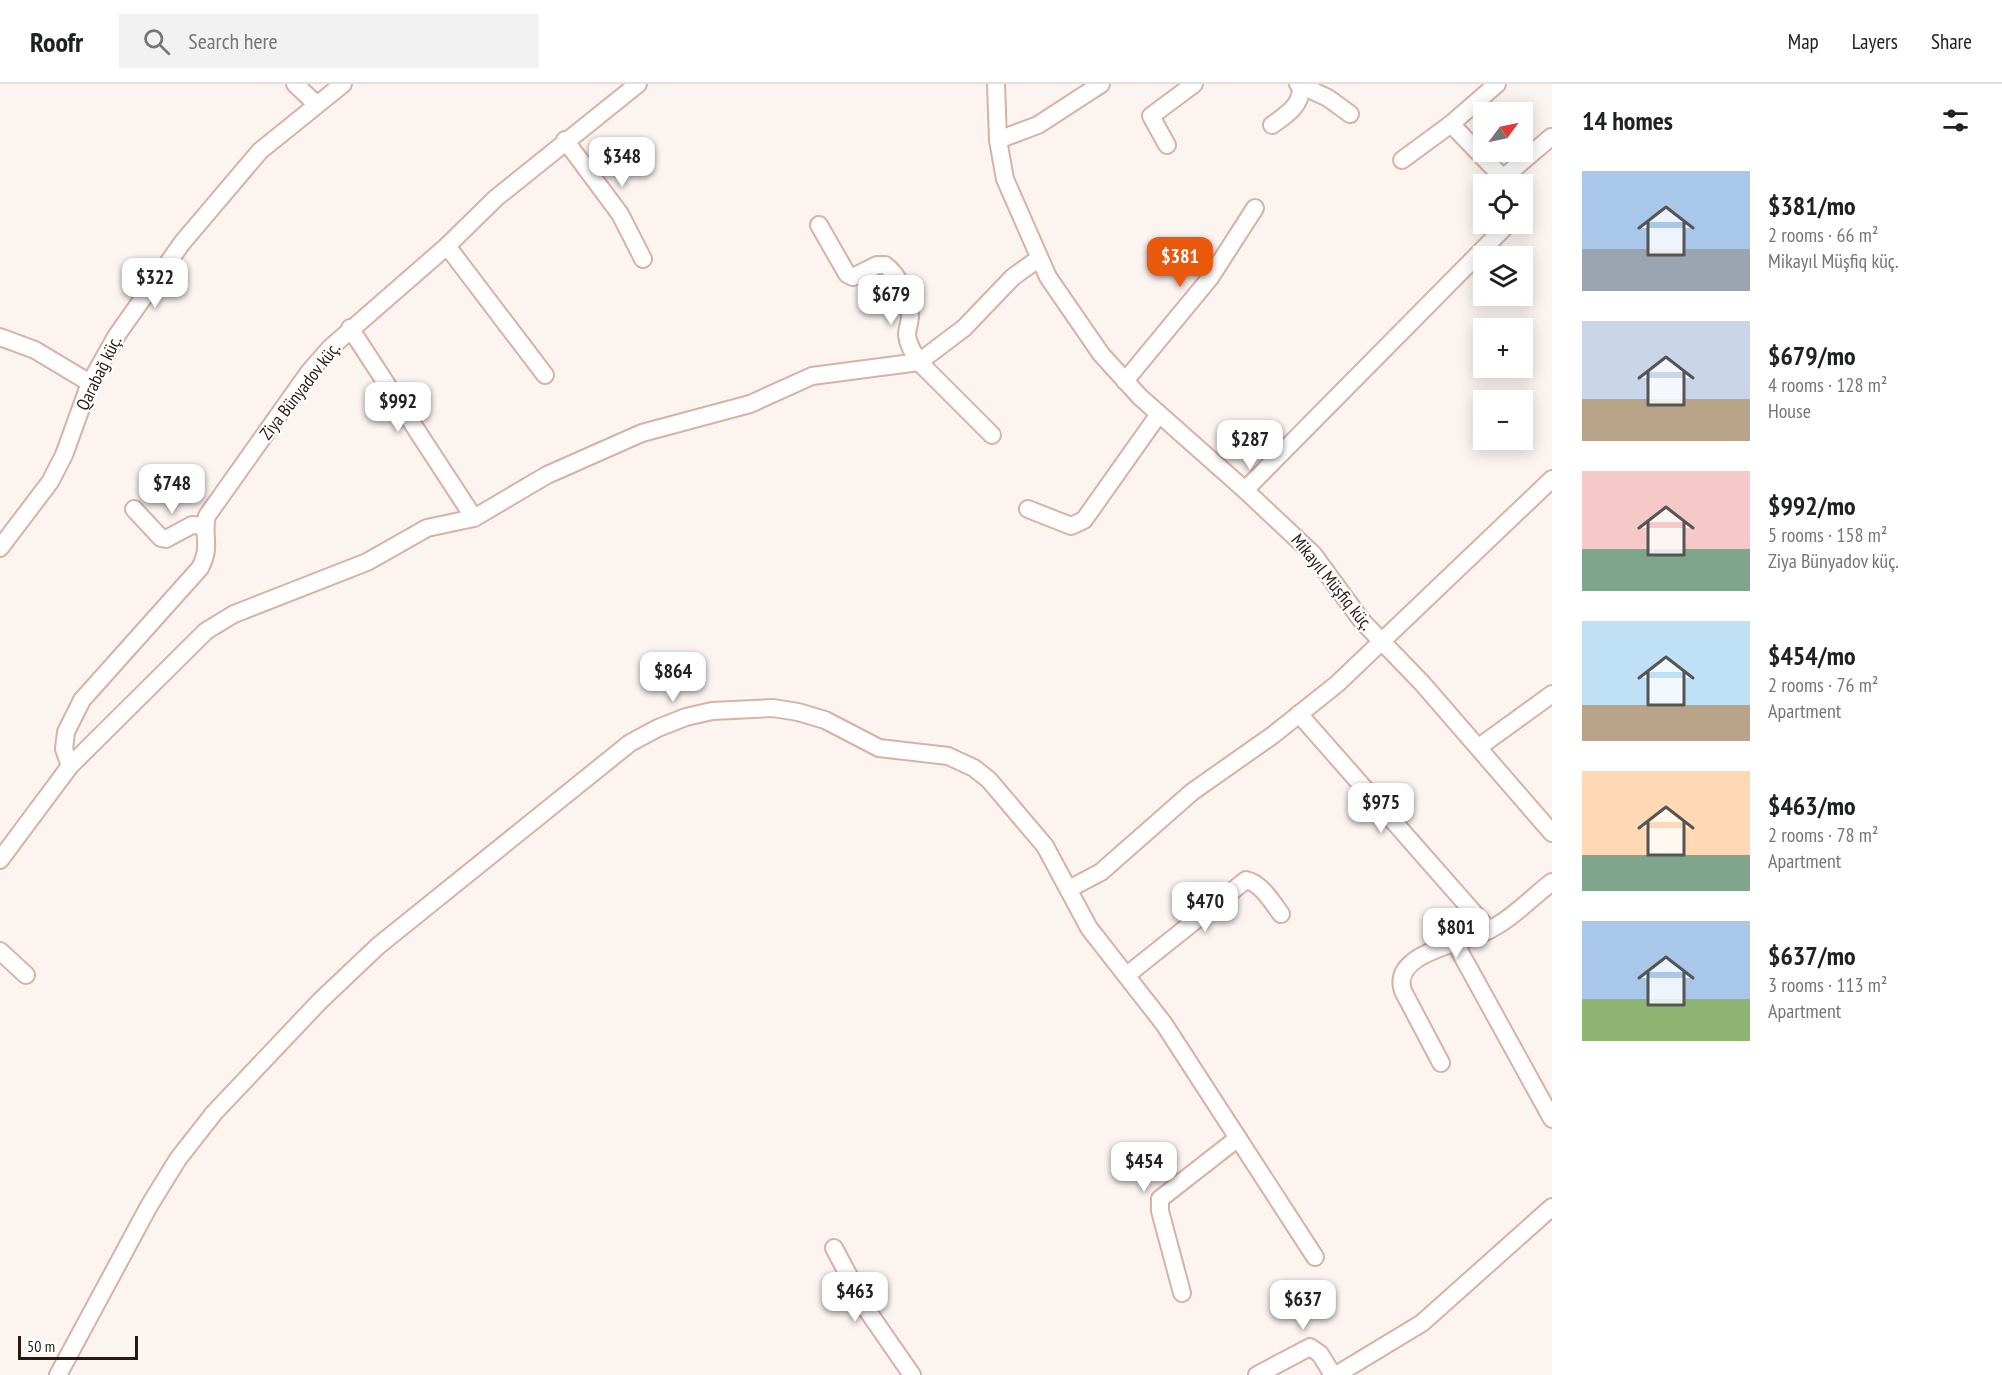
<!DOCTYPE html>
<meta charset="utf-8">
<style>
:root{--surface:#fff;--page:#f2f2f2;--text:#202124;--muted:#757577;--line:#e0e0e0;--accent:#ea580c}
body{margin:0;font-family:"PT Sans Narrow",sans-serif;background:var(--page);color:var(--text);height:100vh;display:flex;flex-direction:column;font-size:22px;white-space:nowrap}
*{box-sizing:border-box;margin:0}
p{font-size:20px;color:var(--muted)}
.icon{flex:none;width:33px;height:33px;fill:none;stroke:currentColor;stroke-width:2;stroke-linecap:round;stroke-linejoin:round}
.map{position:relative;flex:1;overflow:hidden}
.details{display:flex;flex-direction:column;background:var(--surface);width:450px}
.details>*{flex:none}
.needle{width:39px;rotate:57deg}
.controls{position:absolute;left:1473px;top:18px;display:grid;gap:12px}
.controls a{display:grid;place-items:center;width:60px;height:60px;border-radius:0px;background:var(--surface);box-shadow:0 3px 15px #0003;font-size:30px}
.scale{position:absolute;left:18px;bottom:15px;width:120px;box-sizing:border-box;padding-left:6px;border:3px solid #261914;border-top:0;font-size:16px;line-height:21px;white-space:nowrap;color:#261914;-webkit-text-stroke:4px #fff;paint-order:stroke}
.price{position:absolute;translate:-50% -51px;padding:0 14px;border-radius:12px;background:#fff;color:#222;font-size:20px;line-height:39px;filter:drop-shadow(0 2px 3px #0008)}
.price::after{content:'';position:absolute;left:50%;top:36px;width:18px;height:14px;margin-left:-9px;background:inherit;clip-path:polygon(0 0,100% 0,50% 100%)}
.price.current{background:var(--accent);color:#fff}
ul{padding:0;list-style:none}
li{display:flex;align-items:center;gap:18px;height:150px;padding:0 30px}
li span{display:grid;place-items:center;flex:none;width:168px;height:120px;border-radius:0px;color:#555}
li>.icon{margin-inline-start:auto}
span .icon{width:72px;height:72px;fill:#fffc;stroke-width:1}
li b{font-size:26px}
h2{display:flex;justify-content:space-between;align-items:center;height:72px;padding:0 30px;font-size:26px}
header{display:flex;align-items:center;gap:36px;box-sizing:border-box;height:84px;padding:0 30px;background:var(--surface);border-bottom:2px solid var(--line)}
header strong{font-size:28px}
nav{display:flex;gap:33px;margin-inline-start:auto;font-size:21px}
.search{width:420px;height:54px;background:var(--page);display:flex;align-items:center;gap:15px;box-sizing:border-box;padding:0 21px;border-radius:0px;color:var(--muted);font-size:22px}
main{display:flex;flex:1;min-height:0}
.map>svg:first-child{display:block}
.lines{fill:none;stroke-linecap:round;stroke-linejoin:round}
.street-casing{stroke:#d7b2a5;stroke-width:20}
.street{stroke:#fff;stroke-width:16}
.labels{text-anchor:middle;stroke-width:4.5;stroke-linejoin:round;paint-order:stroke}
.street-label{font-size:18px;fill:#261914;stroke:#fff}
</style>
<header>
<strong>Roofr</strong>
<div class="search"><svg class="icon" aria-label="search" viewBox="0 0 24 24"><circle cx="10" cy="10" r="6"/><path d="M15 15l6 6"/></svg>Search here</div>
<nav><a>Map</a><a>Layers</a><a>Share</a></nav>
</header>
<main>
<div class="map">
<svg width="1552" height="1291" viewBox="0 0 1552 1291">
<rect width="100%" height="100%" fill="#fcf4f1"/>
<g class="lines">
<defs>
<g id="street">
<polyline points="295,0 316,20"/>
<polyline points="996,0 998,56 1005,95 1048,193 1101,270 1140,313 1245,406 1313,470 1362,537 1422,599 1552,749"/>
<polyline points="1298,0 1328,14 1350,30"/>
<polyline points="1497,0 1451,40 1509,100"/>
<path d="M 1272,41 C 1286,31 1301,22 1301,4"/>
<polyline points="565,56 620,130 643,175"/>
<polyline points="998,56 1038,41 1101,0"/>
<polyline points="1167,61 1151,32 1194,0"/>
<polyline points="1402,76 1451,40"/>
<polyline points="1503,94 1551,53"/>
<path d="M 819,141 L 847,190 L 853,193 L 877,181 L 885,181 C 899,191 909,214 910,232 C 910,238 907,245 907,251 C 908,261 914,270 919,278 L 992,351"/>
<polyline points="447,162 545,291"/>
<polyline points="350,244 474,434"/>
<polyline points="0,253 35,266 90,299"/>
<polyline points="1125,297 1210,194 1255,124"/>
<polyline points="1245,406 1508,140"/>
<polyline points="134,425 161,454 166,455 192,441 205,442"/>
<polyline points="1028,425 1071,442 1084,436 1159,330"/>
<polyline points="0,464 50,398 64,371 90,299 117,251 182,159 260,67 343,0"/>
<polyline points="1299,630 1489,846"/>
<polyline points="1479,663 1552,610"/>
<path d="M 70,682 L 64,665 L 66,648 L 82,616 L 200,484 C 212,461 202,453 207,432 L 309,288 L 330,264 L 447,162 L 496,114 L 638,0"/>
<polyline points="0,776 70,682 206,547 234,530 367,478 427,444 474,434 547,391 642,349 750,320 812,292 919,278 964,244 1013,193 1038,175"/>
<polyline points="1069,805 1101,788 1192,708 1273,651 1337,600 1552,395"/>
<polyline points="1456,856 1460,868 1552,1035"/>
<polyline points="0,867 26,891"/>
<path d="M 1127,891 L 1246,796 C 1261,799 1272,818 1281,830"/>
<path d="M 1441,979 L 1403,907 C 1390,868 1466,859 1489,846 C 1512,835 1532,813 1552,798"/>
<polyline points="834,1164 867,1226 912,1291"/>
<polyline points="1182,1209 1160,1127 1160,1115 1238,1054"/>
<polyline points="58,1291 149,1122 178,1075 214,1029 320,917 378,862 630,659 658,644 686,633 712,627 773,624 798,628 825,636 879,664 948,672 974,684 989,696 1045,762 1089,844 1164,940 1315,1173"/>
<polyline points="1257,1291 1310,1263 1320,1270 1333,1291"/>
<polyline points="1336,1291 1422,1239 1552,1123"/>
</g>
</defs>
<use href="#street" class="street-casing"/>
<use href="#street" class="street"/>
</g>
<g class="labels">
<g class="street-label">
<text transform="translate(99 289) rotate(-64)" y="6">Qarabağ küç.</text>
<text transform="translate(300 307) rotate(-52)" y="6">Ziya Bünyadov küç.</text>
<text transform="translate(1332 498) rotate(51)" y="6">Mikayıl Müşfiq küç.</text>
</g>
</g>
</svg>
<div class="controls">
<a><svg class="needle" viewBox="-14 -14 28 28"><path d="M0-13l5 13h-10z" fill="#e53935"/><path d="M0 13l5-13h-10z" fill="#757577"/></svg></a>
<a><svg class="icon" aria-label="locate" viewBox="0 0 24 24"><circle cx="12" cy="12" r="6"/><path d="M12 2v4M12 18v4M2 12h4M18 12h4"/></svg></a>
<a><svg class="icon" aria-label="layers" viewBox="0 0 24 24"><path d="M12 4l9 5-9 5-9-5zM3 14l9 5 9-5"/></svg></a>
<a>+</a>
<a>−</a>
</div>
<div class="scale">50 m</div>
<b class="price" style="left:622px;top:104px">$348</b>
<b class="price current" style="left:1180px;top:204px">$381</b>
<b class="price" style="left:155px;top:225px">$322</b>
<b class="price" style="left:891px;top:242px">$679</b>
<b class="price" style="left:398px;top:349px">$992</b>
<b class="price" style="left:1250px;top:387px">$287</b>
<b class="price" style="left:172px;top:431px">$748</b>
<b class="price" style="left:673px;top:619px">$864</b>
<b class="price" style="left:1381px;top:750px">$975</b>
<b class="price" style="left:1205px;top:849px">$470</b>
<b class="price" style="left:1456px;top:875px">$801</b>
<b class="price" style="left:1144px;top:1109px">$454</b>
<b class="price" style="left:855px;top:1239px">$463</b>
<b class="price" style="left:1303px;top:1247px">$637</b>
</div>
<section class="details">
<h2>14 homes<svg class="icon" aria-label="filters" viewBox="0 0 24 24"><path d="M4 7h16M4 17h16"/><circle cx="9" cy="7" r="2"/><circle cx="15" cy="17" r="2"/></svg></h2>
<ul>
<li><span style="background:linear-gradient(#a9c7e8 65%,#9aa5b1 0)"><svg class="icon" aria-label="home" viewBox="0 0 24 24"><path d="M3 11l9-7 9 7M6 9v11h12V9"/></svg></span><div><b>$381/mo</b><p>2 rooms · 66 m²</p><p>Mikayıl Müşfiq küç.</p></div></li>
<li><span style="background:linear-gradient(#c9d6e8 65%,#b9a48a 0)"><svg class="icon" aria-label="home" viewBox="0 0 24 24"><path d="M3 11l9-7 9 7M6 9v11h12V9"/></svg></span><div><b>$679/mo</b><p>4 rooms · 128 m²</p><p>House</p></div></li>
<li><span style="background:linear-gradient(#f6c9c9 65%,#7fa58c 0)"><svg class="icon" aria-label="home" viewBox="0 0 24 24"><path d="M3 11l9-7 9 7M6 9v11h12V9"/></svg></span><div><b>$992/mo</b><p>5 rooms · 158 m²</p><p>Ziya Bünyadov küç.</p></div></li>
<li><span style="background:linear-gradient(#bfe0f5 70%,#b9a48a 0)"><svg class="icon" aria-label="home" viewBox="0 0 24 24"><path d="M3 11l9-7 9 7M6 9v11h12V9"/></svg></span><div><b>$454/mo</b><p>2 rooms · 76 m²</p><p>Apartment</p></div></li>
<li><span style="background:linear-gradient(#ffd9b3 70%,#7fa58c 0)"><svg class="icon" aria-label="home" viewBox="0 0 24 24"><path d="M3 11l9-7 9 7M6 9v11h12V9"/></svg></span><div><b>$463/mo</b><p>2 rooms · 78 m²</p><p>Apartment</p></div></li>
<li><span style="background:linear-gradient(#a9c7e8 65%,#8fb573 0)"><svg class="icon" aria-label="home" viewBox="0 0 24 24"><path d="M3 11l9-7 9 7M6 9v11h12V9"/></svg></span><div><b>$637/mo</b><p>3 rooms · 113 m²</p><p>Apartment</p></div></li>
</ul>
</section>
</main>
